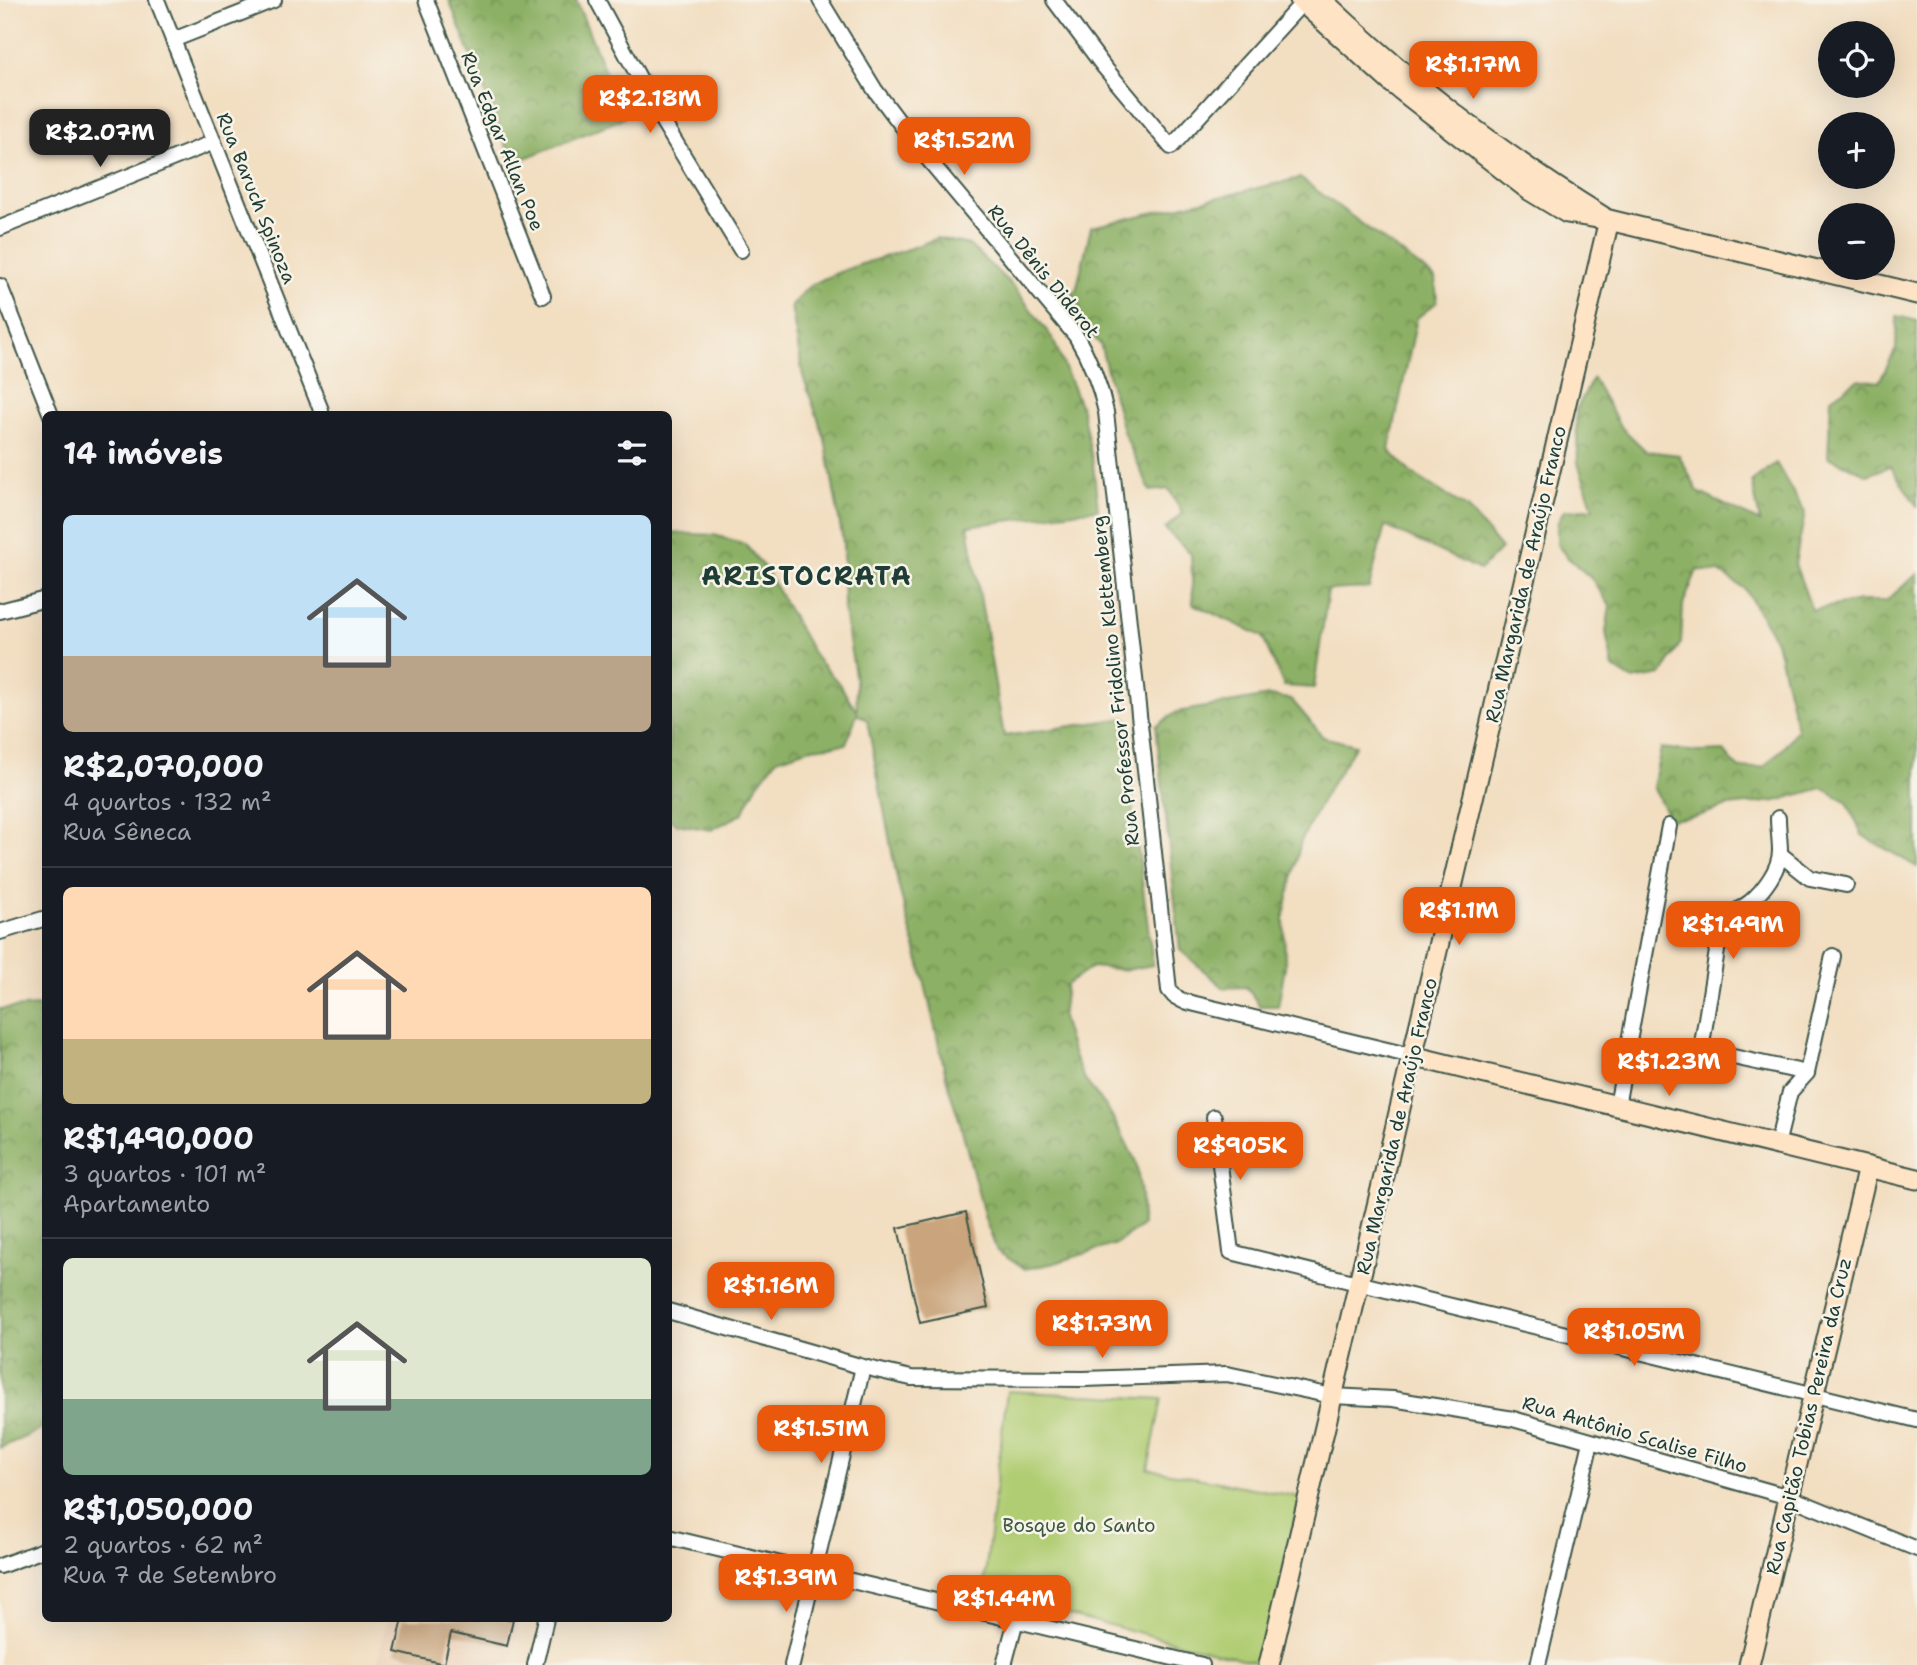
<!DOCTYPE html>
<html lang="pt">
<meta charset="utf-8">
<style>
:root{--surface:#171b24;--page:#20242c;--text:#f1f3f6;--muted:#9ea1a6;--line:#363941;--accent:#ea580c}
body{margin:0;font-family:"Shantell Sans",sans-serif;background:var(--page);color:var(--text);height:100vh;display:flex;flex-direction:column;font-size:26px;white-space:nowrap}
*{box-sizing:border-box;margin:0}
p{font-size:23px;color:var(--muted)}
.icon{flex:none;width:38px;height:38px;fill:none;stroke:currentColor;stroke-width:2;stroke-linecap:round;stroke-linejoin:round}
.map{position:relative;flex:1;overflow:hidden}
.sheet{position:absolute;left:42px;top:411px;width:630px;height:1211px;display:flex;flex-direction:column;background:var(--surface);border-radius:10px;box-shadow:0 7px 28px #0002}
.sheet>*{flex:none}
.buttons{position:absolute;left:1818px;top:21px;display:grid;gap:14px}
.buttons a{display:grid;place-items:center;width:77px;height:77px;border-radius:50%;background:var(--surface);box-shadow:0 7px 28px #0002;font-size:35px}
.price{position:absolute;translate:-50% -60px;padding:0 16px;border-radius:14px;background:var(--accent);color:#fff;font-size:23px;line-height:46px;filter:drop-shadow(0 2px 4px #0008)}
.price::after{content:'';position:absolute;left:50%;top:42px;width:21px;height:16px;margin-left:-10px;background:inherit;clip-path:polygon(0 0,100% 0,50% 100%)}
.price.current{background:#222;color:#fff}
ul{padding:0;list-style:none}
li{display:grid;align-content:center;gap:14px;height:371px;padding:0 21px}
li+li{border-top:2px solid var(--line)}
li span{display:grid;place-items:center;height:217px;border-radius:10px;color:#555}
li>.icon{margin-inline-start:auto}
span .icon{width:126px;height:126px;fill:#fffc;stroke-width:1}
li b{font-size:30px}
h2{display:flex;justify-content:space-between;align-items:center;height:84px;padding:0 21px;font-size:30px}
.map>svg:first-child{display:block}
.built{fill:#edd2ba}
.forest{fill:url(#forest-crowns);stroke:#56764c;stroke-width:2}
.green{fill:#b1cd73;stroke:#688554;stroke-width:2}
.building{fill:#c9a47b}
.lines{fill:none;stroke-linecap:round;stroke-linejoin:round}
.street-casing{stroke:#3f5549;stroke-width:18}
.secondary-casing{stroke:#3f5549;stroke-width:23}
.street{stroke:#fff;stroke-width:14}
.secondary{stroke:#fee4c5;stroke-width:19}
.labels{text-anchor:middle;stroke-width:5;stroke-linejoin:round;paint-order:stroke}
.street-label{font-size:19px;fill:#1f3d34;stroke:#f7f3e8}
.park-label{font-size:19px;fill:#3c5a41;stroke:#f7f3e8}
.district-label{font-size:26px;font-weight:bold;letter-spacing:2px;fill:#1f3d34;stroke:#f7f3e8}
</style>
<div class="map">
<svg width="1917" height="1665" viewBox="0 0 1917 1665">
<defs>
<pattern id="forest-crowns" width="20" height="18" patternUnits="userSpaceOnUse" patternTransform="scale(1.75)"><rect width="20" height="18" fill="#8cb065"/><path d="M2 6a3 3 0 1 1 6 0M12 15a3 3 0 1 1 6 0" fill="none" stroke="#729054"/></pattern>
</defs>
<rect width="100%" height="100%" fill="#f7f3e8"/>
<filter id="ink" filterUnits="userSpaceOnUse"><feTurbulence type="fractalNoise" baseFrequency=".0143" numOctaves="2"/><feDisplacementMap in="SourceGraphic" scale="14" xChannelSelector="R" yChannelSelector="G"/><feConvolveMatrix kernelMatrix="1 2 1 2 8 2 1 2 1" color-interpolation-filters="sRGB"/></filter>
<filter id="wash" filterUnits="userSpaceOnUse"><feTurbulence type="fractalNoise" baseFrequency=".00686" numOctaves="4" result="noise"/><feDisplacementMap in="SourceGraphic" scale="28" xChannelSelector="R" yChannelSelector="G"/><feGaussianBlur stdDeviation="1.57" result="paint"/><feColorMatrix in="noise" values="0 0 0 0 0 0 0 0 0 0 0 0 0 0 0 0 0 1.4 0 .05"/><feComposite in="paint" operator="in"/></filter>
<g filter="url(#wash)">
<rect width="100%" height="100%" fill="#f2dec1"/>
<polygon class="built" points="387,1619 520,1619 510,1665 377,1665"/>
<g class="forest">
<polygon points="449,0 576,0 624,118 513,163"/>
<polygon points="1300,178 1435,278 1437,302 1417,318 1389,450 1410,472 1467,508 1501,549 1480,570 1385,526 1369,588 1328,590 1314,688 1284,686 1262,636 1193,604 1191,554 1165,529 1182,513 1169,489 1150,491 1123,431 1100,344 1063,303 1076,291 1091,227"/>
<path d="M 937,238 L 969,245 L 1014,287 L 1053,339 L 1082,410 L 1093,463 L 1098,509 L 968,526 L 1004,736 L 1126,718 L 1133,811 L 1153,965 L 1126,970 L 1092,967 L 1066,985 L 1062,1018 L 1071,1048 L 1084,1079 L 1105,1105 L 1121,1132 L 1136,1162 L 1141,1194 L 1142,1226 L 1116,1244 L 1055,1263 L 1025,1269 L 997,1251 L 985,1219 L 960,1122 L 949,1089 L 925,984 L 898,884 L 867,720 L 857,714 L 846,744 L 811,748 L 777,759 L 757,785 L 742,814 L 711,830 L 677,824 L 669,819 L 669,533 L 714,535 L 745,544 L 766,570 L 816,658 L 838,682 L 857,711 L 856,680 L 844,612 L 843,542 L 825,439 L 803,376 L 791,306 C 797,300 803,290 810,286 C 848,264 896,256 937,238 Z"/>
<polygon points="1897,316 1917,321 1917,506 1890,466 1868,475 1828,457 1831,398 1859,379 1879,382 1896,349"/>
<polygon points="1593,378 1620,426 1646,451 1679,455 1698,492 1760,522 1752,481 1776,463 1805,513 1795,564 1812,610 1860,601 1886,601 1917,574 1917,867 1862,835 1847,802 1822,788 1776,801 1728,806 1698,816 1670,820 1653,787 1661,748 1700,752 1724,751 1739,769 1764,767 1784,747 1797,729 1776,641 1745,589 1719,572 1697,570 1683,605 1681,643 1661,675 1633,680 1613,668 1606,632 1610,606 1591,578 1568,558 1557,545 1557,524 1564,511 1593,508 1578,463 1576,410"/>
<polygon points="1269,696 1291,699 1323,737 1356,745 1323,798 1301,841 1284,915 1285,967 1278,1006 1260,1006 1246,987 1224,988 1180,950 1156,726 1177,712"/>
<polygon points="38,1006 46,1010 45,1428 0,1448 0,1009"/>
</g>
<polygon class="green" points="1007,1391 1162,1399 1148,1469 1300,1497 1262,1664 983,1593"/>
<g id="blocks">
<g class="building">
<polygon points="966,1212 988,1308 920,1323 898,1228"/>
<polygon points="403,1619 513,1619 507,1646 451,1633 444,1664 395,1652"/>
</g>
</g>
</g>
<g filter="url(#ink)">
<use href="#blocks" fill-opacity="0" stroke="#3f5549" stroke-width="2"/>
<g class="lines">
<defs>
<g id="street">
<polyline points="157,0 321,410"/>
<polyline points="426,0 543,296"/>
<polyline points="597,0 663,122 741,250"/>
<path d="M 820,0 L 875,90 L 918,147 L 1076,336 C 1091,361 1100,384 1106,412 L 1169,990 L 1174,996 L 1183,1001 L 1412,1056"/>
<polyline points="1054,0 1104,67 1171,147 1305,0"/>
<polyline points="173,40 274,0"/>
<polyline points="0,228 214,142"/>
<polyline points="0,286 51,415"/>
<polyline points="0,611 46,599"/>
<path d="M 1778,818 C 1778,829 1780,840 1780,851 C 1780,869 1763,891 1750,902 C 1738,911 1729,913 1721,926 L 1701,1050 L 1807,1073"/>
<polyline points="1780,854 1810,878 1846,885"/>
<polyline points="0,932 46,918"/>
<polyline points="1617,1106 1669,826"/>
<polyline points="1214,1117 1231,1252 1917,1420"/>
<polyline points="1777,1145 1790,1092 1807,1073 1833,956"/>
<polyline points="668,1311 863,1367 911,1378 1084,1379 1227,1374 1332,1396 1393,1399 1513,1419 1789,1497 1917,1549"/>
<polyline points="668,1537 1202,1665"/>
<polyline points="0,1566 46,1549"/>
<polyline points="535,1665 546,1619"/>
<polyline points="792,1665 863,1367"/>
<polyline points="1004,1665 1016,1620"/>
<polyline points="1538,1665 1591,1442"/>
</g>
<g id="secondary">
<polyline points="1300,0 1392,83 1529,190 1567,213 1609,220 1917,294"/>
<path d="M 1322,0 C 1407,81 1502,155 1602,216"/>
<polyline points="1412,1056 1917,1179"/>
<polyline points="1269,1665 1609,220"/>
<polyline points="1749,1665 1868,1167"/>
</g>
</defs>
<use href="#street" class="street-casing"/>
<use href="#secondary" class="secondary-casing"/>
<use href="#street" class="street"/>
<use href="#secondary" class="secondary"/>
</g>
</g>
<g class="labels">
<g class="street-label">
<text transform="translate(503 141) rotate(68)" y="7">Rua Edgar Allan Poe</text>
<text transform="translate(257 198) rotate(68)" y="7">Rua Baruch Spinoza</text>
<text transform="translate(1044 271) rotate(51)" y="7">Rua Dênis Diderot</text>
<text transform="translate(1525 574) rotate(-77)" y="7">Rua Margarida de Araújo Franco</text>
<text transform="translate(1115 681) rotate(-96)" y="7">Rua Professor Fridolino Klettemberg</text>
<text transform="translate(1396 1126) rotate(-77)" y="7">Rua Margarida de Araújo Franco</text>
<text transform="translate(1808 1416) rotate(-77)" y="7">Rua Capitão Tobias Pereira da Cruz</text>
<text transform="translate(1635 1434) rotate(16)" y="7">Rua Antônio Scalise Filho</text>
</g>
<g class="park-label">
<text x="1079" y="1532">Bosque do Santo</text>
</g>
<g class="district-label">
<text x="807" y="585">ARISTOCRATA</text>
</g>
</g>
</svg>
<div class="buttons">
<a><svg class="icon" aria-label="locate" viewBox="0 0 24 24"><circle cx="12" cy="12" r="6"/><path d="M12 2v4M12 18v4M2 12h4M18 12h4"/></svg></a>
<a>+</a>
<a>−</a>
</div>
<b class="price" style="left:1473px;top:101px">R$1.17M</b>
<b class="price" style="left:650px;top:135px">R$2.18M</b>
<b class="price current" style="left:100px;top:169px">R$2.07M</b>
<b class="price" style="left:964px;top:177px">R$1.52M</b>
<b class="price" style="left:1459px;top:947px">R$1.1M</b>
<b class="price" style="left:1733px;top:961px">R$1.49M</b>
<b class="price" style="left:1669px;top:1098px">R$1.23M</b>
<b class="price" style="left:1240px;top:1182px">R$905K</b>
<b class="price" style="left:771px;top:1322px">R$1.16M</b>
<b class="price" style="left:1102px;top:1360px">R$1.73M</b>
<b class="price" style="left:1634px;top:1368px">R$1.05M</b>
<b class="price" style="left:821px;top:1465px">R$1.51M</b>
<b class="price" style="left:786px;top:1614px">R$1.39M</b>
<b class="price" style="left:1004px;top:1635px">R$1.44M</b>
<section class="sheet">
<h2>14 imóveis<svg class="icon" aria-label="filters" viewBox="0 0 24 24"><path d="M4 7h16M4 17h16"/><circle cx="9" cy="7" r="2"/><circle cx="15" cy="17" r="2"/></svg></h2>
<ul>
<li><span style="background:linear-gradient(#bfe0f5 65%,#b9a48a 0)"><svg class="icon" aria-label="home" viewBox="0 0 24 24"><path d="M3 11l9-7 9 7M6 9v11h12V9"/></svg></span><div><b>R$2,070,000</b><p>4 quartos · 132 m²</p><p>Rua Sêneca</p></div></li>
<li><span style="background:linear-gradient(#ffd9b3 70%,#c2b280 0)"><svg class="icon" aria-label="home" viewBox="0 0 24 24"><path d="M3 11l9-7 9 7M6 9v11h12V9"/></svg></span><div><b>R$1,490,000</b><p>3 quartos · 101 m²</p><p>Apartamento</p></div></li>
<li><span style="background:linear-gradient(#dfe7d0 65%,#7fa58c 0)"><svg class="icon" aria-label="home" viewBox="0 0 24 24"><path d="M3 11l9-7 9 7M6 9v11h12V9"/></svg></span><div><b>R$1,050,000</b><p>2 quartos · 62 m²</p><p>Rua 7 de Setembro</p></div></li>
</ul>
</section>
</div>
